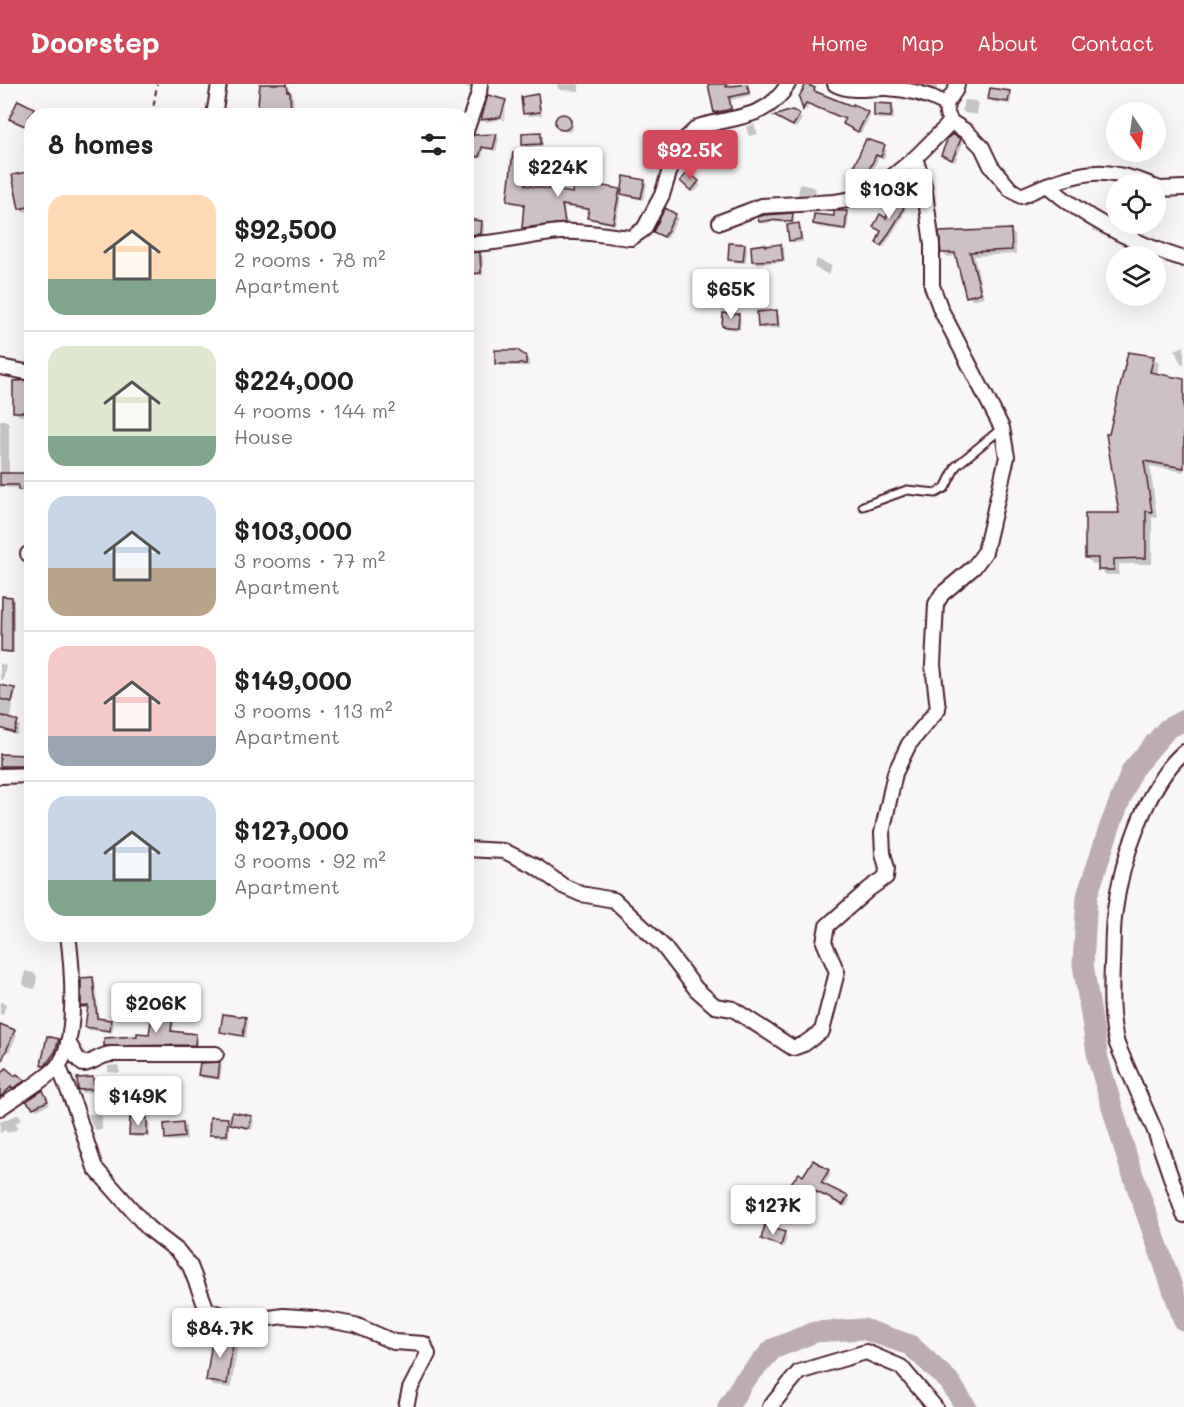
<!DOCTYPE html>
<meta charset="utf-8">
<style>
:root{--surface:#fff;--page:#f2f2f2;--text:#222;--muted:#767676;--line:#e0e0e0;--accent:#d1495b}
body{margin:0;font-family:Mali,sans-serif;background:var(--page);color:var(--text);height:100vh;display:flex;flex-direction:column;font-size:22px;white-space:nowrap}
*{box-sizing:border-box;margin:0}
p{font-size:20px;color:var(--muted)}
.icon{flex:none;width:33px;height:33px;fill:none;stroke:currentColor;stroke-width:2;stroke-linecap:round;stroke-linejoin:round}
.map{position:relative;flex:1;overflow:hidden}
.panel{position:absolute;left:24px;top:24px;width:450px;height:834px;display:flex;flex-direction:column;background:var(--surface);border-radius:24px;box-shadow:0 6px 24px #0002}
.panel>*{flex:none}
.needle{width:39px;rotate:167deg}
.tools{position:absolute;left:1106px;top:18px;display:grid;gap:12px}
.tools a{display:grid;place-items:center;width:60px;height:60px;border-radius:50%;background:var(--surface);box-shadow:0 6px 24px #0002;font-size:30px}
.price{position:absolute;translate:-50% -51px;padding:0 14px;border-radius:6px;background:#fff;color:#222;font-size:20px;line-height:39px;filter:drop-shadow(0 2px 3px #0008)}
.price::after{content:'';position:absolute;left:50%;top:36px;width:18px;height:14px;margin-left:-9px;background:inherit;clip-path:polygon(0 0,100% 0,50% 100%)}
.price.current{background:var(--accent);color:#fff}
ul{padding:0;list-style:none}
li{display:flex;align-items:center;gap:18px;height:150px;padding:0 24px}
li+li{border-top:2px solid var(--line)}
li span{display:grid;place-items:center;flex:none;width:168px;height:120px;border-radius:18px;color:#555}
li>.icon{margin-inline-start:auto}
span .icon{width:72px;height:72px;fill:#fffc;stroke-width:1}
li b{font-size:26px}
h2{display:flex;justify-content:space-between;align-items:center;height:72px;padding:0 24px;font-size:26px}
header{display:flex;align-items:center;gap:36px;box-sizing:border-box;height:84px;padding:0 30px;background:var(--accent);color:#fff}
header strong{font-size:28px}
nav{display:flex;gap:33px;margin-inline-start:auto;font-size:21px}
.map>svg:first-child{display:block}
.shadow{fill:#0003}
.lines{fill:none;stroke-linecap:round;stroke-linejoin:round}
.river{stroke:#bdadb0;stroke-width:21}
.building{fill:#cdc1c4;stroke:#4a1f2b;stroke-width:1.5}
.lane-casing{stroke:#4a1f2b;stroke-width:11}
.street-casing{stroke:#4a1f2b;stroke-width:18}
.path{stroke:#4a1f2b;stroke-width:2;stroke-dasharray:6 4.5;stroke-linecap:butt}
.lane{stroke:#fff;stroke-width:7}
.street{stroke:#fff;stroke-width:14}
</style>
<header>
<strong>Doorstep</strong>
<nav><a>Home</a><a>Map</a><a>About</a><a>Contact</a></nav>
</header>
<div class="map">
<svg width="1184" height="1323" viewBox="0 0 1184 1323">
<rect width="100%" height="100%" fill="#f8f6f7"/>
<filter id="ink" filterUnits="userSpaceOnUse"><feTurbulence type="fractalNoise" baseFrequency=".0167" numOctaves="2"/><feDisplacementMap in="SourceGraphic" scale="12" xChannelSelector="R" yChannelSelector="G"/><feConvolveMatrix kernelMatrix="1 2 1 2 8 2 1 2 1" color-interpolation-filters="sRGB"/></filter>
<g filter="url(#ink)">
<g class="shadow">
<polygon points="262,0 288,0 293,11 294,32 258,32"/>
<polygon points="462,0 471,0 470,4 463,2"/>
<polygon points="558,0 579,0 579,7 560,6 557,3"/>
<polygon points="709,0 749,0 751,11 731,16 733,28 718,31 715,28"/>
<polygon points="912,0 937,0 937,7"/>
<polygon points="806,2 868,29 870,32 861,49 847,42 845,40 847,36 809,21 806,27 801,13"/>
<polygon points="1009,8 1012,11 1010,20 993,18 990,15"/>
<polygon points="537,12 540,15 542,31 528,32 525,30"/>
<polygon points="964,16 975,17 978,20 977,31 965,29 962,26"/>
<polygon points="504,17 499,36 486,38 483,35"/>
<polygon points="507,19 504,36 502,36"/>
<polygon points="891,21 894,24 894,35 878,35 875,32"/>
<polygon points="33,25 36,28 34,32 32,32 28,44 11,35"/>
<polygon points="562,31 571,36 573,42 571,47 566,48 562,46 556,40 556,35"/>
<polygon points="799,32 802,35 796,44 779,34"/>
<polygon points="754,40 758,50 749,52 746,43"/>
<polygon points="540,50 543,53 543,62 526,63 524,60"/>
<polygon points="496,52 499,54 496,67 484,65 481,75 466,69"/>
<polygon points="960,56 963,59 955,78 946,74 943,71"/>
<polygon points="867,57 887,66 884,75 879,73 871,90 856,82"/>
<polygon points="528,71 531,74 527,103 573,110 588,91 591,94 590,101 619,107 622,110 615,141 592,136 589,133 590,127 564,123 567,141 527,147 524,144 525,121 512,120 509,117"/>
<polygon points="32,88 32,127 24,128 20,124"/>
<polygon points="688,90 701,101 695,108 685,100"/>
<polygon points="866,93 873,101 860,107 856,103"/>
<polygon points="644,97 647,100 643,116 625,112 622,109"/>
<polygon points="800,100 813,103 816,105 815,113 801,113 798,110"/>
<polygon points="905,119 907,121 903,132 884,163 880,161 887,136"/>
<polygon points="846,129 849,132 847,147 818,143 815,140"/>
<polygon points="675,131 678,134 667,155 658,150"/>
<polygon points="792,131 794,133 794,139 774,138 762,140 760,138"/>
<polygon points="466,136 481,139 484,141 483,153 466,154"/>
<polygon points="798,141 801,144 803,158 793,159 790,156"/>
<polygon points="1011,147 1015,151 1016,170 974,172 984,213 972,216 968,212 957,172 947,173 942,168"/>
<polygon points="744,161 747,164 746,179 732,178 729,176"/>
<polygon points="781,162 784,164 785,178 756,180 753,177 766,164"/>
<polygon points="467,170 480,170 483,173 483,191 466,191"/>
<polygon points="817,175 832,182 829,191 814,183"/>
<polygon points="776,228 779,231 780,244 763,245 760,243"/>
<polygon points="738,232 741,235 740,246 726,245 723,242"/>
<polygon points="1184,262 1184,280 1183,281 1179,276 1175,266"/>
<polygon points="466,268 472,271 470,278 466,277"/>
<polygon points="525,273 529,276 529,282 500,282 497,279"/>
<polygon points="1153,273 1159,279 1157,291 1184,296 1184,388 1150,382 1157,434 1152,433 1152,480 1119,480 1119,491 1106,491 1099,485 1099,480 1093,480 1086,473 1120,430 1111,352"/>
<polygon points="32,298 32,332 20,332 15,328"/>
<polygon points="0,336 5,336 9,340 9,391 32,390 32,410 23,409 20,404 0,403"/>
<polygon points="12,514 14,516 14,569 5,569 3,567"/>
<polygon points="0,579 6,582 3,596 0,595"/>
<polygon points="0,603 16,608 12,621 13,622 11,633 0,630"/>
<polygon points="0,638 17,639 20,642 17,651 1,645"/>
<polygon points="0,672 26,673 29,675 29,684 0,684"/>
<polygon points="79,850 89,850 89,853 82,853"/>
<polygon points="25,887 34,889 37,892 35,905 26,903 23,900"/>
<polygon points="92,894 95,897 99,936 111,937 114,940 112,949 89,946 86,943 89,925 85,925 83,922"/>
<polygon points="0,917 6,921 3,931 0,930"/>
<polygon points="172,930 175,932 173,948 195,951 198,954 197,963 108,964 106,962 151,951"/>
<polygon points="245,935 248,938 246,954 225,950 222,947"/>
<polygon points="2,942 17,951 9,968 0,964"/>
<polygon points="58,956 60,958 57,971 47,983 45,983 43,981"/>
<polygon points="219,980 222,982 220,996 202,994 199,991"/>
<polygon points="118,981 120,989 108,988 108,982"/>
<polygon points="17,992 26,1000 16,1007 14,1005 0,1017 0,996 15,994"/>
<polygon points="93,994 96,997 96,1008 82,1009 79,1006"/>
<polygon points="43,1008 50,1020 37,1026 29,1018"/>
<polygon points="19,1030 22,1035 16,1039 18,1045 8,1049 5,1046 0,1049 0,1038"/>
<polygon points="88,1030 99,1030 102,1033 102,1046 96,1046 93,1043"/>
<polygon points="251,1034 254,1036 252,1046 234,1042 231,1040"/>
<polygon points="147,1036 150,1039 149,1053 134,1053 131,1050"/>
<polygon points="227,1036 230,1039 229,1054 214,1053 211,1050"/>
<polygon points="183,1040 186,1043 187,1056 169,1057 166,1054"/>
<polygon points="828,1088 831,1090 823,1102 847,1113 850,1116 846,1123 818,1109 814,1114 803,1105 798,1112 791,1108 803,1094"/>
<polygon points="784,1150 787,1153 784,1163 766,1157 763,1155"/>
<polygon points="233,1255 238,1260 231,1304 213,1302 208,1297"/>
</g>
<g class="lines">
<g class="river">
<polyline points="1184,636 1167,645 1132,686 1110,742 1087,812 1083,880 1098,975 1128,1077 1184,1237"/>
<polyline points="728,1323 743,1298 773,1265 815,1248 863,1245 910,1261 949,1297 966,1323"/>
</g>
</g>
<g class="building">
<polygon points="260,0 287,0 288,7 290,7 291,30 257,31"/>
<polygon points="708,0 726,0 726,3 747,0 749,9 729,13 731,25 714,29"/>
<polygon points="806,0 815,4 814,7 852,22 853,20 868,28 858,48 843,40 845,35 806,19 803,26 799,13"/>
<polygon points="990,4 1010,7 1008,18 988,15"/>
<polygon points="538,10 540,28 523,30 521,13"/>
<polygon points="488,11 506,16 501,33 481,36"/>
<polygon points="18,16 34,24 25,42 9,35"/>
<polygon points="874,19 892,20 891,33 874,32"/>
<polygon points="792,26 800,30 793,42 774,32"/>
<circle cx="563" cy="38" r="8"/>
<polygon points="541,48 541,60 522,61 522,49"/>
<polygon points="497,50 493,65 482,63 479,73 466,70 468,56 474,51"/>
<polygon points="952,50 961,55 952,76 941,71 948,54"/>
<polygon points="866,55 885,61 881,73 876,71 868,88 854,82"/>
<polygon points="513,68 529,69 525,101 572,109 575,88 589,90 587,99 620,105 613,139 587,134 589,125 562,121 565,139 522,144 524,120 507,117"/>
<polygon points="32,87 32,122 19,125 12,91"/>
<polygon points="688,88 699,97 691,107 680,97"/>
<polygon points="624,92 645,96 641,114 621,110"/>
<polygon points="894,113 906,117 901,130 881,162 876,159 881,147 873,143 880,130 886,134"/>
<polygon points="665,124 676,130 664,153 653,148"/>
<polygon points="834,127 847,127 845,145 813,140 814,130 834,132"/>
<polygon points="793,129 792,138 771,136 759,138 758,133 764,131"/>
<polygon points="466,135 482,137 481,150 466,151"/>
<polygon points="799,139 801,155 789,157 787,141"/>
<polygon points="1011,145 1012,166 970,168 981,209 966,213 955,169 941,169 939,148"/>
<polygon points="729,159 745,160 743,177 728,176"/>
<polygon points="765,160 765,162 781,160 783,176 752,177 751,162"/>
<polygon points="480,168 481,189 466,190 466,169"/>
<polygon points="777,226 778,241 758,243 757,228"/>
<polygon points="723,229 739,230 738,244 722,242"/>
<polygon points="495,266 517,266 526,272 526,280 495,280"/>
<polygon points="1128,268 1154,272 1150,288 1184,295 1184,384 1144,377 1152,428 1146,427 1146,474 1114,475 1114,486 1098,486 1098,474 1085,474 1085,429 1119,429 1106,350 1109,350"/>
<polygon points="32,296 32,328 13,328 13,297"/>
<polygon points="0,389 32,389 32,407 18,406 18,401 0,401"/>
<polygon points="2,512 12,513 12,568 1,567"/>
<polygon points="0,601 15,604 12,618 0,615"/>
<polygon points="0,631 18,637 14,649 0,644"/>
<polygon points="0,670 27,671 27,682 0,682"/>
<polygon points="93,893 97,934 111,936 110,947 85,943 88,922 81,923 81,894"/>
<polygon points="153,926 173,928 171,947 196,950 195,961 104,962 104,954 137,952 137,949 149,950"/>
<polygon points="223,930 246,933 243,952 220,948"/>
<polygon points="0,940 15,946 0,981"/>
<polygon points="47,952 59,955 55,968 45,982 41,981"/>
<polygon points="220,978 218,994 198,991 200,979"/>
<polygon points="6,984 15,992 17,990 25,997 12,1005 11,1003 0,1013 0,991"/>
<polygon points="93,993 94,1005 78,1006 77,994"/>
<polygon points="43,1006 48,1017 33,1024 26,1017"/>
<polygon points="232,1028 252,1032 249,1044 230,1040"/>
<polygon points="210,1033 228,1034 227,1051 209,1051"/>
<polygon points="130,1034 147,1034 147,1051 129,1051"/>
<polygon points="183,1038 184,1053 165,1055 164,1040"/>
<polygon points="813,1076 829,1086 821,1099 848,1112 843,1121 815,1107 811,1112 800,1103 794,1111 786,1105 799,1089 803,1092"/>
<polygon points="765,1141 785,1148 781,1162 761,1155"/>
<polygon points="213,1251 234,1254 227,1300 206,1297"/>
</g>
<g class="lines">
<defs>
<polyline id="lane" points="863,422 907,406 936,409 945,404 956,382 1002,344"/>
<g id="street">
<path d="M 835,0 C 852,9 869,3 887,4 C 908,5 927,10 946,20"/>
<path d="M 957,0 L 956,5 L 946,20 L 947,30 L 951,38 L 967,48 L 982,63 L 991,82 L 1010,105 L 1021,112 L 1047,101 C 1087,136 1133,159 1184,175"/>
<polyline points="214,32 219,0"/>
<polyline points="466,47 479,9 480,0"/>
<path d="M 1047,101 C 1089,85 1107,85 1149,100"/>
<polyline points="1155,103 1160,105 1184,104"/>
<polyline points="720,138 762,122 835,118 853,115 872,109 915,74 951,38"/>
<path d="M 466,160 C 501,160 527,151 560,148 C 583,146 608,152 631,154 L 644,145 L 662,111 L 674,73 L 682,58 L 698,43 C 734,32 767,36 788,0"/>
<polyline points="0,283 26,288 32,287"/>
<polyline points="28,470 32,470"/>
<path d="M 1184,668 C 1147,699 1121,779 1115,826 C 1112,844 1113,863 1112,881 C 1111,908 1110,934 1117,960 L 1155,1047 L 1184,1131"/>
<polyline points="0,692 32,691"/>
<polyline points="466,765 504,767 537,783 563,802 581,810 614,816 663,862 696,905 715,922 733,925 793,964 804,960 822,947 837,888 824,858 827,842 869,805 886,793 887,784 883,769 882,749 895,689 909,660 938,625 933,581 936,520 942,510 974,483 985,468 1007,373 1002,344 941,226 932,202 932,160 924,101 915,74"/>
<path d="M 68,958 L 77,974 L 83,980 C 93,979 100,971 111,970 L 216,970"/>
<polyline points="58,981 75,1023 95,1084 148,1144 178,1167 190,1182 207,1226 222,1231 257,1236 283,1232 316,1234 355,1241 394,1258 424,1260 428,1270 410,1305 406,1323"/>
<path d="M 0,1024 C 18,1011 41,999 57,983 C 79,959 72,881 68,850"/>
<polyline points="770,1323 799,1288 866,1268 901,1283 935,1323"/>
</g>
</defs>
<use href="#lane" class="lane-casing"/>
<use href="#street" class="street-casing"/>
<polyline class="path" points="152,32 157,0"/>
<use href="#lane" class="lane"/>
<use href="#street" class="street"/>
</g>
</g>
</svg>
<div class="tools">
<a><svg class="needle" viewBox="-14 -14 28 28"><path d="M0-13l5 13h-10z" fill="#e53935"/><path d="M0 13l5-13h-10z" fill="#767676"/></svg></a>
<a><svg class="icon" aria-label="locate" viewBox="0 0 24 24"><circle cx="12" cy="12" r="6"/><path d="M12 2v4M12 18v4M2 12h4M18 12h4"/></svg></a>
<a><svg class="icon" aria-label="layers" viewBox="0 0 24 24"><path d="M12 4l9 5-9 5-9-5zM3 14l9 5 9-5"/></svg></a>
</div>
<b class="price current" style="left:690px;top:97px">$92.5K</b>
<b class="price" style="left:558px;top:114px">$224K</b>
<b class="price" style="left:889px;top:136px">$103K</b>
<b class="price" style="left:731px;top:236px">$65K</b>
<b class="price" style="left:156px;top:950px">$206K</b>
<b class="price" style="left:138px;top:1043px">$149K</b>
<b class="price" style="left:773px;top:1152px">$127K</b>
<b class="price" style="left:220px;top:1275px">$84.7K</b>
<section class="panel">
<h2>8 homes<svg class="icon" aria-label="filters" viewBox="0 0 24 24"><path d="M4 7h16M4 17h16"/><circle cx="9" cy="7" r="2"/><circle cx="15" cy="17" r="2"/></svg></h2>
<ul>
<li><span style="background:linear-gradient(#ffd9b3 70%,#7fa58c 0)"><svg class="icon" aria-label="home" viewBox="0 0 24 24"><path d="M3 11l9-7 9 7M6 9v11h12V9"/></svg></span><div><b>$92,500</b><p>2 rooms · 78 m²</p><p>Apartment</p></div></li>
<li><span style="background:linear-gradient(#dfe7d0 75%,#7fa58c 0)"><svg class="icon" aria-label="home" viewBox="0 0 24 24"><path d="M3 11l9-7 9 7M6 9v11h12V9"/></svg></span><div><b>$224,000</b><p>4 rooms · 144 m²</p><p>House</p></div></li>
<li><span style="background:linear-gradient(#c9d6e8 60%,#b9a48a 0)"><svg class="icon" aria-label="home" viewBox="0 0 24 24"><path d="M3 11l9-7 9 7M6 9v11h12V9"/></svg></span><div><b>$103,000</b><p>3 rooms · 77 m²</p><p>Apartment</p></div></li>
<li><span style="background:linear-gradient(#f6c9c9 75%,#9aa5b1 0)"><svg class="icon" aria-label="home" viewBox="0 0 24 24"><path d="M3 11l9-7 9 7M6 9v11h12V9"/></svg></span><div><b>$149,000</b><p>3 rooms · 113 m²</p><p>Apartment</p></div></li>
<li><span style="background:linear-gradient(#c9d6e8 70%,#7fa58c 0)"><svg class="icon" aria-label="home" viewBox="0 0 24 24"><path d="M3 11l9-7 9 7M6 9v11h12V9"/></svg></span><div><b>$127,000</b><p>3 rooms · 92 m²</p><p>Apartment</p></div></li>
</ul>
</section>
</div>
